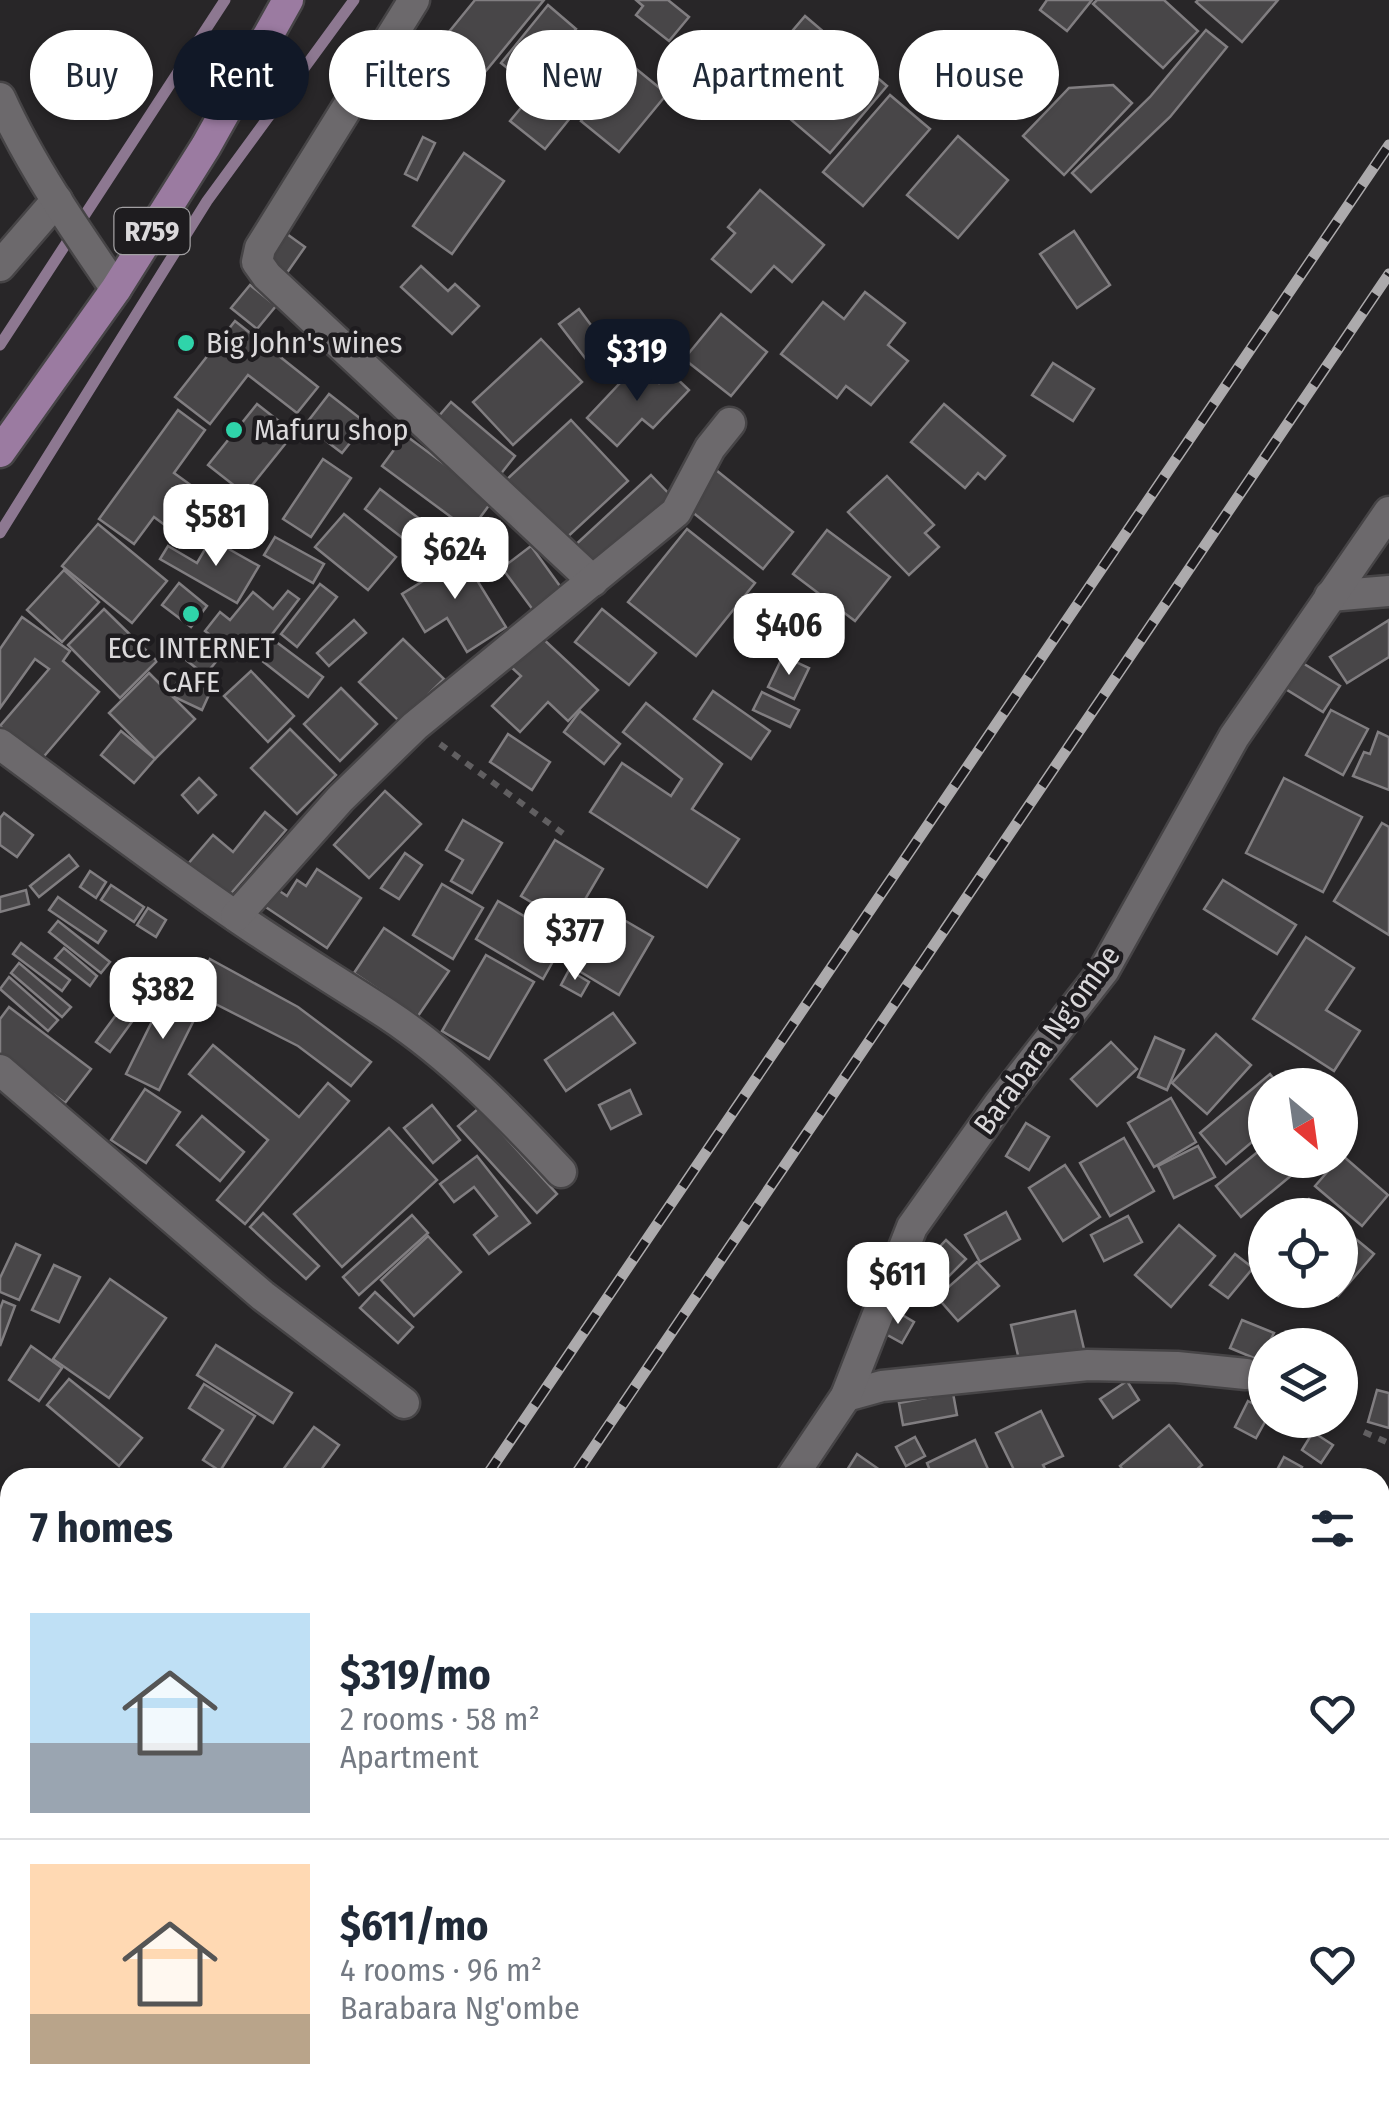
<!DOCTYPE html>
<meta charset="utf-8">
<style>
:root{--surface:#fff;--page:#f6f6f7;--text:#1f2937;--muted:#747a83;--line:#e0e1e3;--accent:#111827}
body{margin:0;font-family:"Fira Sans Condensed",sans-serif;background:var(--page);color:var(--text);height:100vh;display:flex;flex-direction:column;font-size:38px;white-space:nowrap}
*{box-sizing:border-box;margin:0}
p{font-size:32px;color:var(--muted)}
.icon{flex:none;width:55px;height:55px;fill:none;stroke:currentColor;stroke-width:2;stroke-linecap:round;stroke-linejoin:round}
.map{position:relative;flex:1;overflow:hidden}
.details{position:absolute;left:0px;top:1468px;width:1390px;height:642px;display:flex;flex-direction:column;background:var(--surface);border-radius:30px 30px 0 0;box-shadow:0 2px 8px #0004}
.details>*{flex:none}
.guide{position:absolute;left:30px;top:30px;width:1330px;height:90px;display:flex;gap:20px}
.needle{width:65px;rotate:151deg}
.buttons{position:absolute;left:1248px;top:1068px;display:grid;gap:20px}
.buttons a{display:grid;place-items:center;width:110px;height:110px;border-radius:50%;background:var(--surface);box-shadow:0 2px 8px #0004;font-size:50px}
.price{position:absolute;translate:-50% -85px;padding:0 22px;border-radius:20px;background:#fff;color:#222;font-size:32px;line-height:65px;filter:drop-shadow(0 2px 5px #0008)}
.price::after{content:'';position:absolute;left:50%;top:60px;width:30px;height:22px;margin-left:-15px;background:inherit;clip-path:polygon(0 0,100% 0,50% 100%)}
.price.active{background:var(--accent);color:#fff}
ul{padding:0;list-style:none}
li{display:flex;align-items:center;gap:30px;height:250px;padding:0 30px}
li+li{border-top:2px solid var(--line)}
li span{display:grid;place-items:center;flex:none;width:280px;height:200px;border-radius:0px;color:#555}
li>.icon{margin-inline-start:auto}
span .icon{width:120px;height:120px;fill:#fffc;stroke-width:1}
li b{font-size:42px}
h2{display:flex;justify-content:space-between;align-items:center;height:120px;padding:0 30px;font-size:42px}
.tag{padding:0 35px;border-radius:45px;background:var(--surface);box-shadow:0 2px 8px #0004;font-size:35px;line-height:90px}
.tag.active{background:var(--accent);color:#fff}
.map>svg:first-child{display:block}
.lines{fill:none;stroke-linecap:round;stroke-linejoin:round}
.stream{stroke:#8d7891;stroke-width:11}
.building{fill:#484648;stroke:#817e81;stroke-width:2.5}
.street-casing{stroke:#464446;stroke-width:35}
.secondary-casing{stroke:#464446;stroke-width:35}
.primary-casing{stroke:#464446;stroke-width:35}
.path{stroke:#615f61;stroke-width:6;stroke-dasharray:8 8;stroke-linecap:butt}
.street{stroke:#6c696c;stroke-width:30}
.secondary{stroke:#6c696c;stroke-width:30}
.primary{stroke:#9b7ba1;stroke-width:30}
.rail-casing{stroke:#acaaac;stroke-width:11}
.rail{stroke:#1e1c1f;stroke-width:8;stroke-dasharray:22;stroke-linecap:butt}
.poi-dot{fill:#2fd4aa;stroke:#1e1c1f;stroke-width:4}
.labels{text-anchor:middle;stroke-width:9;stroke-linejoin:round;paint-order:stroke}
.shield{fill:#1e1c1f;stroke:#a2a0a3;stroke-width:2.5}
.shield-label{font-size:28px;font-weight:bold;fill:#dbd9db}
.poi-label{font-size:30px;fill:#dbd9db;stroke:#1e1c1f;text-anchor:start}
.street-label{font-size:30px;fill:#dbd9db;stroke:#1e1c1f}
</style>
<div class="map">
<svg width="1389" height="2109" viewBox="0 0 1389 2109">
<rect width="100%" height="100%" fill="#282628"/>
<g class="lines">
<g class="stream">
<polyline points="0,345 225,0"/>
<polyline points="0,533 207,201 354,0"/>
</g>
</g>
<g class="building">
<polygon points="475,0 544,0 467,94 426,60"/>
<polygon points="636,0 668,0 689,17 669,41 636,15 643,6"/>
<polygon points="1047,0 1092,0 1067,31 1040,10"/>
<polygon points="1097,0 1164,0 1198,31 1163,68 1093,4"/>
<polygon points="1198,0 1278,0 1242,42 1196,2"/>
<polygon points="548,5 576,29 529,85 501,63"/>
<polygon points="805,16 887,86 830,153 748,83"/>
<polygon points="1206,30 1227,47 1170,117 1091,192 1072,173 1150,97"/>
<polygon points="584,32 618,59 545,149 510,121"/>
<polygon points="696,50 711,63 684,95 669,83"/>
<polygon points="629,63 667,94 619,152 581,121"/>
<polygon points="1113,85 1132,103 1064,175 1023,136 1069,88"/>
<polygon points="890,95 930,129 863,206 823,172"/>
<polygon points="958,136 1008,180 958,238 907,195"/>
<polygon points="423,137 435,143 417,180 405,174"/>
<polygon points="464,153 504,181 452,254 413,226"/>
<polygon points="760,190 824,245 792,282 774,266 751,292 712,259 735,233 728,227"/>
<polygon points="280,229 305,247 284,277 258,260"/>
<polygon points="1074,231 1110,285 1077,308 1040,254"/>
<polygon points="421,266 448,291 455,284 479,306 452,334 401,287"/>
<polygon points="250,285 276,306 257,329 231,308"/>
<polygon points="865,292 905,323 888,345 908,361 871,405 846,386 837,398 781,354 823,302 844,319"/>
<polygon points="579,309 614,356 595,371 559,324"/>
<polygon points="721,314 767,352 731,396 684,359"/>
<polygon points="235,321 318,387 297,413 248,375 210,424 175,397"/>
<polygon points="541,339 582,382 513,445 473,402"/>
<polygon points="1053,363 1094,389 1073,421 1032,395"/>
<polygon points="638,364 659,383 670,372 689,390 653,428 642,419 617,446 587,418"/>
<polygon points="329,394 366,423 342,453 305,425"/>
<polygon points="451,402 515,456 496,480 431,425"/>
<polygon points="257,404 294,433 245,494 208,465"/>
<polygon points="944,404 1005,456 985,479 978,473 965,488 911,442"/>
<polygon points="178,410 205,430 174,473 217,504 189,543 154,517 134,544 99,519"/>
<polygon points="571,420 628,481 562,542 505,481"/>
<polygon points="405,435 493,500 470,531 382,466"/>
<polygon points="323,459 351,478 311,537 283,519"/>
<polygon points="716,470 793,532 763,569 686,507"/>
<polygon points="651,475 673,498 594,570 573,547"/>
<polygon points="887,476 934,525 925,533 939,547 909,575 848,512"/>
<polygon points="380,489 425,523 409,543 365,509"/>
<polygon points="344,514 396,557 368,590 315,547"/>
<polygon points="98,524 167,581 132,623 62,566"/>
<polygon points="687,529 755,583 696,656 628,602"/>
<polygon points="827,530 890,577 855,621 793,574"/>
<polygon points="275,537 324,564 313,583 264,555"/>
<polygon points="211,539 259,566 237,603 160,559 168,546 197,563"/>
<polygon points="531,546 565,593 536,614 502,568"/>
<polygon points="459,551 506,627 467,652 447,618 425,632 402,594 423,581 420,575"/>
<polygon points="64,570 99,602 62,642 27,610"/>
<polygon points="179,583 207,606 191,627 162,605"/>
<polygon points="320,584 337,597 297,647 281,634"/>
<polygon points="288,591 299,599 260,650 254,645 242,660 205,631 220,612 230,620 253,592 273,609"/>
<polygon points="104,609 157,661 120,698 68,645"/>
<polygon points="602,609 656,653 629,685 575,642"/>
<polygon points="22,617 70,651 63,661 99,692 40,761 0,726 49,669 35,659 0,708 0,649"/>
<polygon points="354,620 366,633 329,666 317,653"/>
<polygon points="1389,620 1389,657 1347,683 1330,657"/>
<polygon points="540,636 598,690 568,721 548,702 520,732 492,706 521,676 511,667"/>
<polygon points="403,639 444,679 400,722 359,682"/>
<polygon points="201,641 220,657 205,675 186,660"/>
<polygon points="275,641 323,677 308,697 261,660"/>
<polygon points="783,656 809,668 794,699 768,687"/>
<polygon points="1301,662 1340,686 1323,712 1284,688"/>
<polygon points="251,671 294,716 268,742 224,696"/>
<polygon points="149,673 195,719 155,759 109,713"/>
<polygon points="182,673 212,688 202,710 170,695"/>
<polygon points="341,688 377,724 340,761 304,724"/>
<polygon points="713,691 770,731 751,759 694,719"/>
<polygon points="762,692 799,710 790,727 753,710"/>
<polygon points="646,703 722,764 692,809 739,839 707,887 590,812 622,763 671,796 682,779 623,732"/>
<polygon points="1331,710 1368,729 1343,775 1306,755"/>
<polygon points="580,711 620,744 604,764 564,732"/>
<polygon points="290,729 336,775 297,814 251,768"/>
<polygon points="121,731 155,759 134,783 101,755"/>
<polygon points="1378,732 1389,737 1389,790 1353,776 1364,752 1370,754"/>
<polygon points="508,734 550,762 532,790 490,762"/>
<polygon points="199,778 216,795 198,813 182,795"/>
<polygon points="1284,778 1362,817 1323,892 1246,853"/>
<polygon points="385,791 421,824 369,878 334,845"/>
<polygon points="265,812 286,830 227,898 187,865 213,835 233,852"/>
<polygon points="4,813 33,835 17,857 0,845 0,818"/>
<polygon points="463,820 502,843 472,893 451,881 463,860 446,850"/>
<polygon points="1382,823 1389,827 1389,935 1334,901"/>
<polygon points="555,840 603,869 570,925 521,896"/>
<polygon points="405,853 422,865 399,899 381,888"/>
<polygon points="69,855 78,866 39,897 30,886"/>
<polygon points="317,869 361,898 327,948 264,906 275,888 287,896 297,880 306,886"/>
<polygon points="90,871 106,882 96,898 80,887"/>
<polygon points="1223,880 1296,925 1277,954 1204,909"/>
<polygon points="442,884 483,908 453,959 413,935"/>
<polygon points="111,885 144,907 134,922 101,900"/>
<polygon points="26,890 29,904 0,912 0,897"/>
<polygon points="58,897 106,931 98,943 49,910"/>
<polygon points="498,901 565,940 543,979 476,939"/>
<polygon points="600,906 653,937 619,995 566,963"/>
<polygon points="148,908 166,920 156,937 137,925"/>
<polygon points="58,921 110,962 101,973 49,932"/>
<polygon points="384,928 449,971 418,1016 354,973"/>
<polygon points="1306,937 1354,968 1326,1010 1360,1031 1334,1071 1253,1019"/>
<polygon points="21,943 70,980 62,991 13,954"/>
<polygon points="64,948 97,976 90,986 55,958"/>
<polygon points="486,955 534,982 489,1059 442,1031"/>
<polygon points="210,959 298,1007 371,1062 351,1086 298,1046 192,992"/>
<polygon points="19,963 71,1007 62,1017 11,973"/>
<polygon points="569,970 589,982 581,996 561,985"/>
<polygon points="9,977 58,1020 48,1031 0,989"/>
<polygon points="133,992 147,1001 110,1052 96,1042"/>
<polygon points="166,993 199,1010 159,1090 126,1074"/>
<polygon points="9,1007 91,1069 65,1103 0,1055 0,1019"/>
<polygon points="613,1013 635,1043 566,1091 545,1060"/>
<polygon points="1216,1034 1251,1065 1207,1114 1172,1083"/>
<polygon points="1155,1037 1184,1050 1167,1090 1138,1077"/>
<polygon points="1111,1042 1137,1069 1097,1106 1071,1079"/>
<polygon points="213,1045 299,1117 328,1083 349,1101 245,1224 217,1200 268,1140 189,1074"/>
<polygon points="1270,1074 1279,1085 1265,1085 1265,1131 1226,1164 1200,1133"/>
<polygon points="145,1089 180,1112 146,1163 111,1140"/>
<polygon points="630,1090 641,1114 611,1129 599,1105"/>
<polygon points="1171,1098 1196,1142 1154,1167 1128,1123"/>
<polygon points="432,1105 460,1140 433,1163 404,1128"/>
<polygon points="479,1108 557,1194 537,1213 458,1126"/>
<polygon points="202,1116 244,1152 220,1181 177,1145"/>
<polygon points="1026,1123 1049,1137 1029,1170 1006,1156"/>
<polygon points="389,1128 437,1180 342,1267 294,1214"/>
<polygon points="1124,1138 1154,1191 1110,1216 1080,1163"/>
<polygon points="1198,1146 1215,1177 1174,1198 1158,1166"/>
<polygon points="1265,1146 1265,1160 1282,1160 1293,1174 1241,1217 1216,1186"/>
<polygon points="1342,1155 1388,1195 1362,1226 1315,1186"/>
<polygon points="477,1156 530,1223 489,1254 474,1235 497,1216 474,1187 454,1202 440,1184"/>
<polygon points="1065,1165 1100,1217 1063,1241 1029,1188"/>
<polygon points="1309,1199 1327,1215 1295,1215"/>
<polygon points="1006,1212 1020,1239 980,1262 965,1235"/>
<polygon points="263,1213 319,1266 306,1279 250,1227"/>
<polygon points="412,1215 428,1233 359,1295 343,1277"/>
<polygon points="1128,1216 1142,1242 1104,1261 1091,1235"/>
<polygon points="1179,1225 1215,1256 1171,1307 1135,1275"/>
<polygon points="1340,1226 1374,1254 1338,1296 1332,1290 1340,1290"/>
<polygon points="428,1236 461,1272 414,1316 381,1280"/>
<polygon points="946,1240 966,1259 931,1294 912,1276"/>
<polygon points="16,1244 40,1255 19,1300 0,1292 0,1278"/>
<polygon points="1235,1254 1253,1268 1228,1298 1210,1285"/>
<polygon points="977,1262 999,1286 958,1321 937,1297"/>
<polygon points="54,1265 80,1277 59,1322 32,1310"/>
<polygon points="110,1279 166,1318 109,1398 53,1359"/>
<polygon points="375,1292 413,1327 398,1343 360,1308"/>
<polygon points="3,1301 15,1306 0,1346 0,1309"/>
<polygon points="894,1310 914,1322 902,1343 882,1332"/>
<polygon points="1075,1311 1084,1349 1020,1364 1011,1325"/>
<polygon points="1242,1320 1274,1333 1268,1345 1265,1345 1261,1361 1230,1348"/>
<polygon points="216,1345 292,1393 273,1423 197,1375"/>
<polygon points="31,1346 62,1368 39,1401 9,1380"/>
<polygon points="69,1379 142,1438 119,1466 47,1405"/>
<polygon points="1127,1381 1139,1400 1113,1418 1100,1399"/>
<polygon points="204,1384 255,1416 220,1471 203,1460 223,1430 189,1408"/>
<polygon points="1377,1390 1389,1393 1389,1428 1368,1422"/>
<polygon points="953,1393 957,1415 903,1425 899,1403"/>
<polygon points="1248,1401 1265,1410 1266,1420 1256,1438 1235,1427"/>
<polygon points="1041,1411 1063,1456 1043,1465 1050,1478 1018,1478 996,1433"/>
<polygon points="1169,1425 1202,1465 1187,1478 1129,1478 1120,1466"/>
<polygon points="314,1427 339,1445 315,1478 277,1478"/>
<polygon points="1313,1432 1333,1445 1321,1463 1302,1450"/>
<polygon points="915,1437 925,1456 906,1466 896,1447"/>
<polygon points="975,1440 992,1478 933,1478 927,1463"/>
<polygon points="857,1454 880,1470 875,1478 842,1478"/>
<polygon points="1284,1457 1302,1467 1296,1478 1277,1470"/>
<polygon points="1380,1519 1389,1525 1389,1564 1380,1558"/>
<polygon points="0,1569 10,1576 10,1603 0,1616"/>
<polygon points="1389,1615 1389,1659 1380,1649 1380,1624"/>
<polygon points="5,1748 10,1750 10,1797 0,1793 0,1764"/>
<polygon points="0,1841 10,1844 10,1882 0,1878"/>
<polygon points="1389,1921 1389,1970 1380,1957 1380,1928"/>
<polygon points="1389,2043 1389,2109 1385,2109 1379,2100 1380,2050"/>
<polygon points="471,2100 557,2100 551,2109 485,2109"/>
<polygon points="1038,2100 1081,2100 1092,2109 1044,2109 1046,2106"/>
<polygon points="1147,2100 1168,2100 1181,2108 1141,2109"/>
<polygon points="1315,2100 1372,2100 1378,2109 1321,2109"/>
</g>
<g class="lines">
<defs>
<g id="street">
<polyline points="414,0 260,248 257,262 267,276 593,581"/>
<polyline points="0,266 57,200"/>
<polyline points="1330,596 1389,591"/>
<path d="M 0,744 C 80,803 158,863 240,919 C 288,952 338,982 387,1014 C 452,1057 508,1115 561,1172"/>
<polyline points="236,916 340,799 415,726 676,512 710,448 730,423"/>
<polyline points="0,1070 263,1296 404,1403"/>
<polyline points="846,1396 882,1386 1088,1365 1177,1367 1246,1374"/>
<polyline points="791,1478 846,1396 912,1227 1000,1103 1104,970 1234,737 1389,512"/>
<polyline points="321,2109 328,2100"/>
</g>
<path id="secondary" d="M 0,98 C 31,166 74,228 116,289"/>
<polyline id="primary" points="0,452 116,289 206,146 288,0"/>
</defs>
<use href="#street" class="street-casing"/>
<use href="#secondary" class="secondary-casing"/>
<use href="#primary" class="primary-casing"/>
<g class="path">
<polyline points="440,744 568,837"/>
<polyline points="1364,1432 1389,1443"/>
</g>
<use href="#street" class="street"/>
<use href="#secondary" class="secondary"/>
<use href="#primary" class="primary"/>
<defs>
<g id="rail">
<polyline points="485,1478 1389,145"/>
<polyline points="573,1478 1389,274"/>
<polyline points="57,2109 63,2100"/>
<polyline points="144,2109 150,2100"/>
</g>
</defs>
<use href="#rail" class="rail-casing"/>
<use href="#rail" class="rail"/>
</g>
<g class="poi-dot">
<circle cx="186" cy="343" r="10"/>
<circle cx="234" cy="430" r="10"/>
<circle cx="191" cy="614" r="10"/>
</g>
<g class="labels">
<rect class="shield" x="114.5" y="208" width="75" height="46" rx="8"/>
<g class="shield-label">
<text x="152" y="241">R759</text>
</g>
<g class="poi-label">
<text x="206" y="353">Big John's wines</text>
<text x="254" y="440">Mafuru shop</text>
<text x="191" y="658" text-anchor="middle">ECC INTERNET<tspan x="191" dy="34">CAFE</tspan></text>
</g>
<g class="street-label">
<text transform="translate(1047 1040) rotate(-54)" y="10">Barabara Ng'ombe</text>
</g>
</g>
</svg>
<div class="buttons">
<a><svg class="needle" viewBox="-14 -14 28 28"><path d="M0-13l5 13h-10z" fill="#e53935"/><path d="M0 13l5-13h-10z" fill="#747a83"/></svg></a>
<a><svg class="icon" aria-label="locate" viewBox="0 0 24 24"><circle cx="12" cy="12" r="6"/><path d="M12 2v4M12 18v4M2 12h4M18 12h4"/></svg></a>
<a><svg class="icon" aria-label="layers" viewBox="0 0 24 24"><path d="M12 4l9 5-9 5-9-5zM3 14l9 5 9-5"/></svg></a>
</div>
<b class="price active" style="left:637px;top:404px">$319</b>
<b class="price" style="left:216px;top:569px">$581</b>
<b class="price" style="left:455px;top:602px">$624</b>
<b class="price" style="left:789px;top:678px">$406</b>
<b class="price" style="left:575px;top:983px">$377</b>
<b class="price" style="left:163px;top:1042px">$382</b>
<b class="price" style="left:898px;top:1327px">$611</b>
<div class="guide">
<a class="tag">Buy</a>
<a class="tag active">Rent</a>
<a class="tag">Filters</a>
<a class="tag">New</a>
<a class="tag">Apartment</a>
<a class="tag">House</a>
</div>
<section class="details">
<h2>7 homes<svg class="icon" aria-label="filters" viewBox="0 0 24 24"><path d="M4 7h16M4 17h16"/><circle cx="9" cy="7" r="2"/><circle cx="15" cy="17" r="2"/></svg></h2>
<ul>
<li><span style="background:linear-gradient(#bfe0f5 65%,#9aa5b1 0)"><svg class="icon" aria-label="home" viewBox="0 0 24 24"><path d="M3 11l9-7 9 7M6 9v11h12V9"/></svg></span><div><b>$319/mo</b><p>2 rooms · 58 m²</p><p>Apartment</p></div><svg class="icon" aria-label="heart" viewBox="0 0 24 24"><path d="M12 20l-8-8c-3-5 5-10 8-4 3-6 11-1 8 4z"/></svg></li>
<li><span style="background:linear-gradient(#ffd9b3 75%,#b9a48a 0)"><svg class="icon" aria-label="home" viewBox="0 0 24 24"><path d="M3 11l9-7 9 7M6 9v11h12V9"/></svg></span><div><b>$611/mo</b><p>4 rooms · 96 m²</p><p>Barabara Ng'ombe</p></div><svg class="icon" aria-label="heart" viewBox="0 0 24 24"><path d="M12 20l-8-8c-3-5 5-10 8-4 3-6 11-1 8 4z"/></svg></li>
</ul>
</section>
</div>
